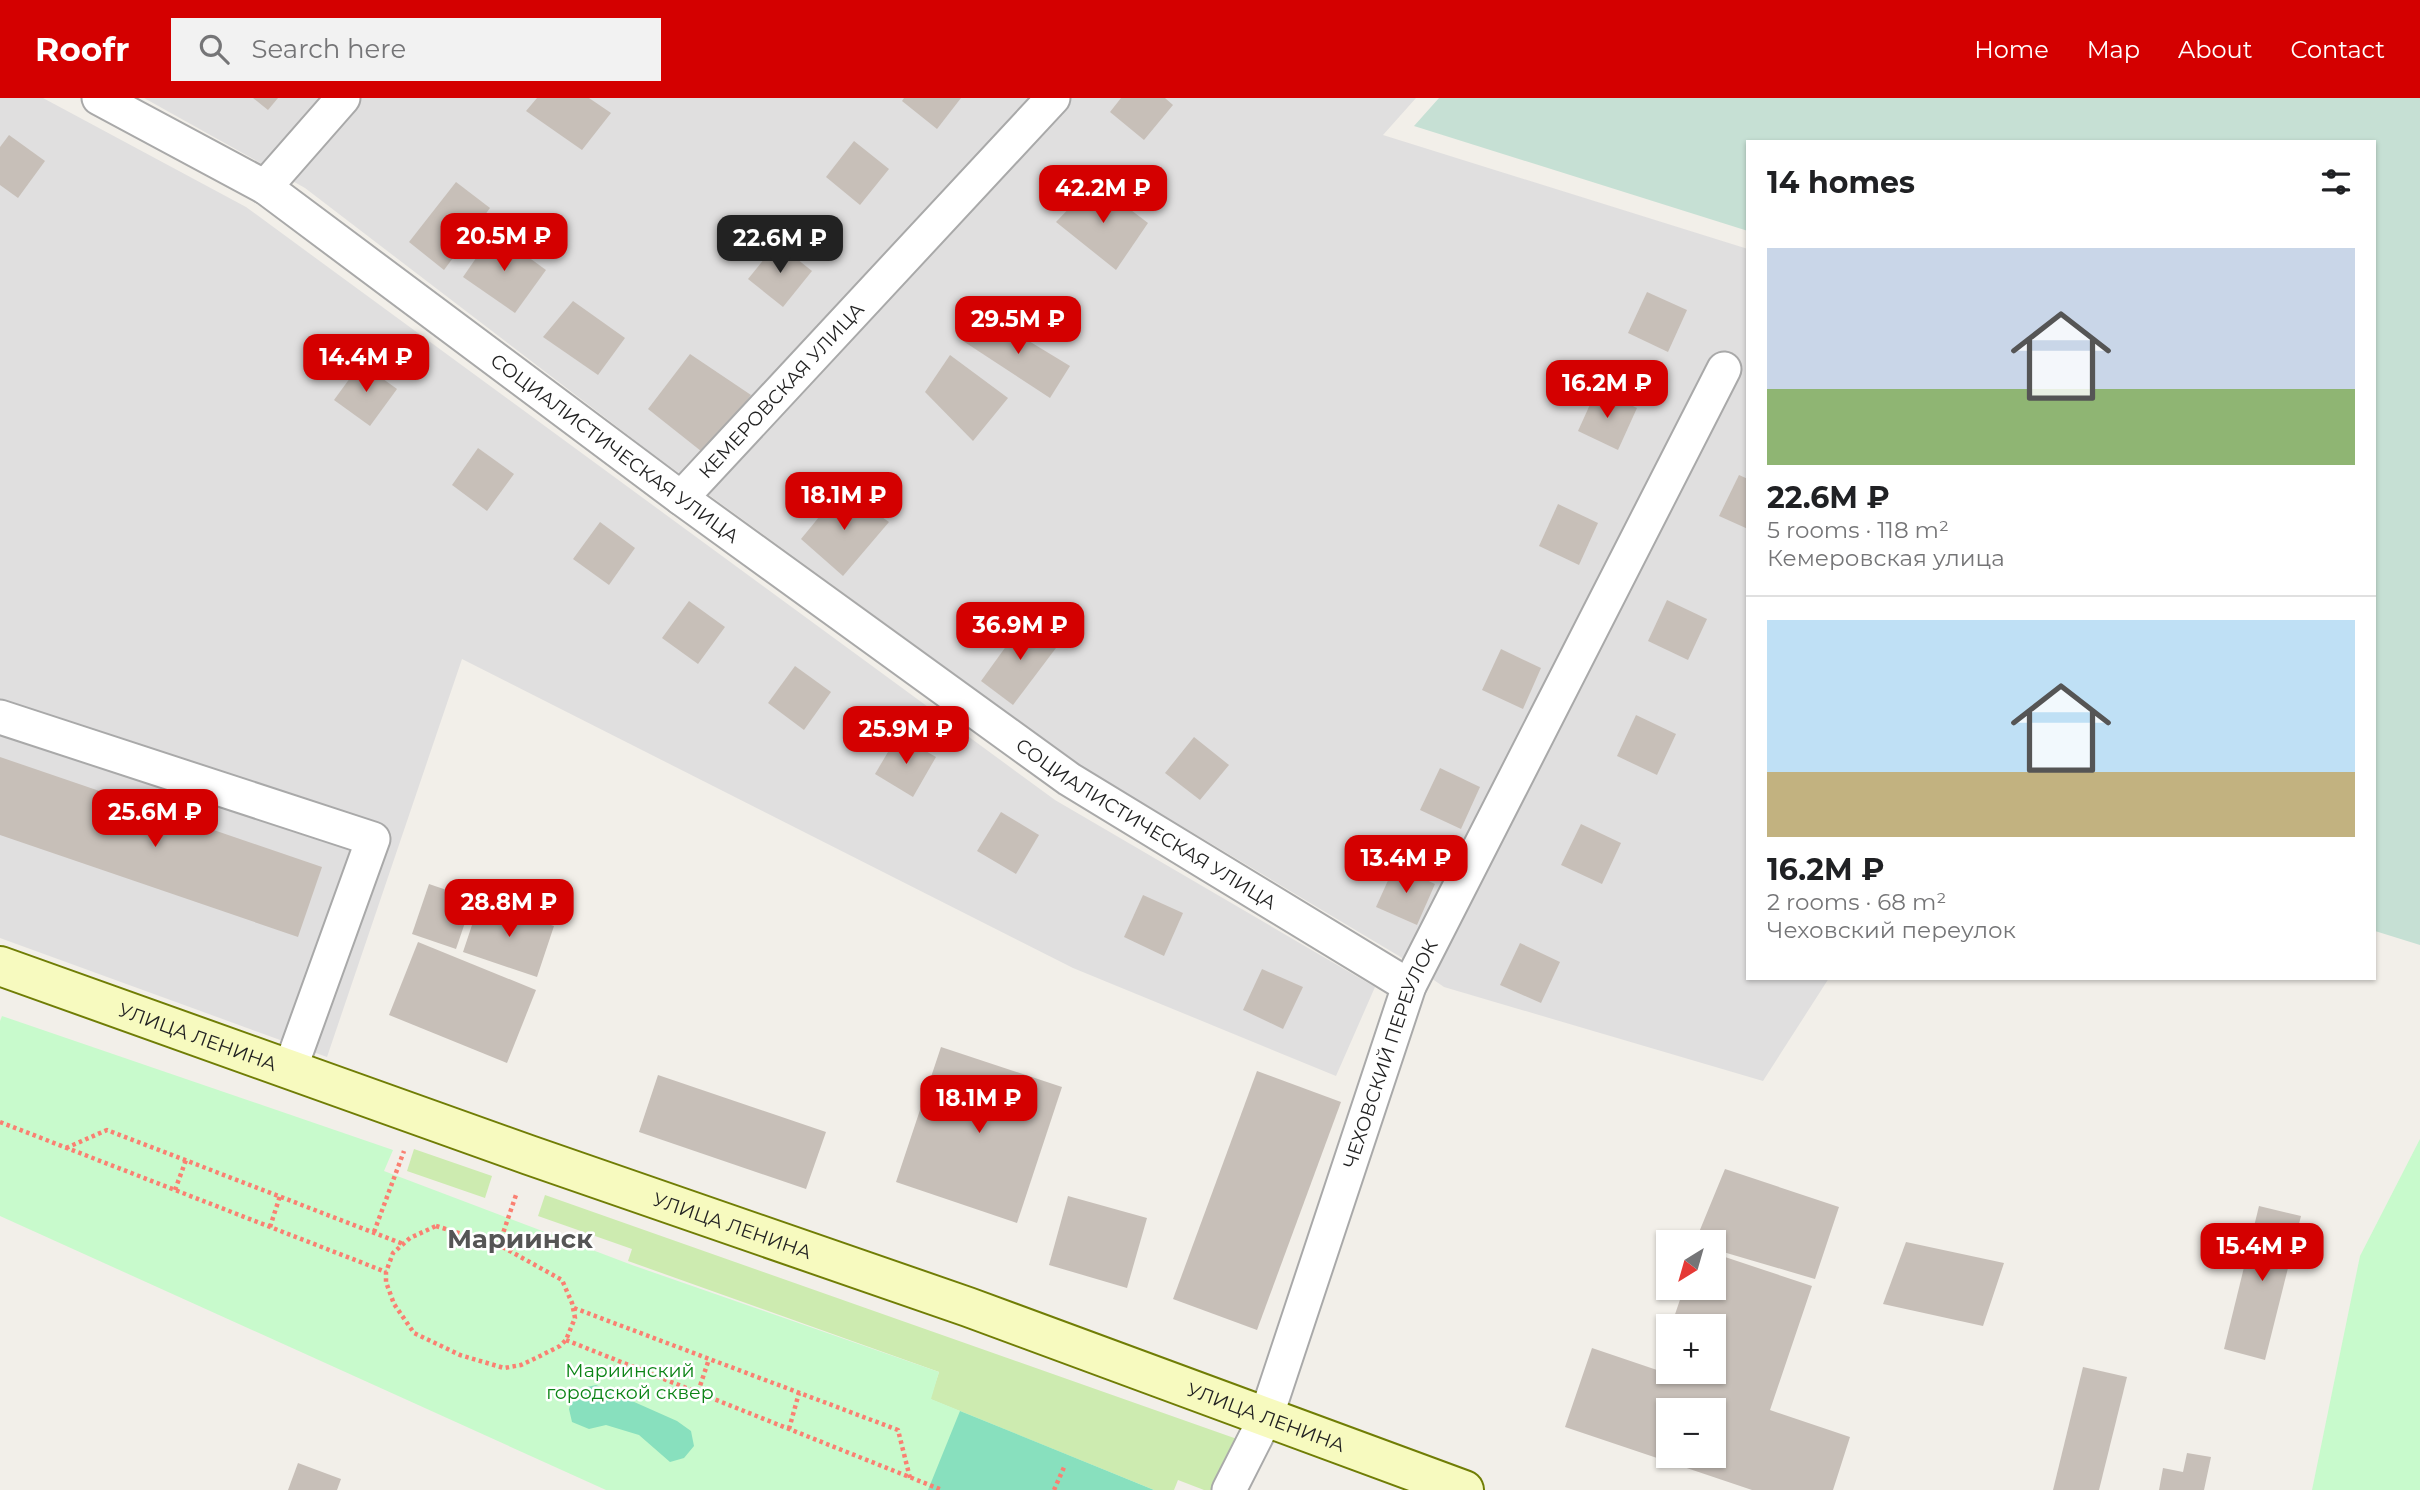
<!DOCTYPE html>
<meta charset="utf-8">
<style>
:root{--surface:#fff;--page:#f2f2f2;--text:#202124;--muted:#757577;--line:#e0e0e0;--accent:#d40000}
body{margin:0;font-family:Montserrat,sans-serif;background:var(--page);color:var(--text);height:100vh;display:flex;flex-direction:column;font-size:26px;white-space:nowrap}
*{box-sizing:border-box;margin:0}
p{font-size:23px;color:var(--muted)}
.icon{flex:none;width:38px;height:38px;fill:none;stroke:currentColor;stroke-width:2;stroke-linecap:round;stroke-linejoin:round}
.map{position:relative;flex:1;overflow:hidden}
.details{position:absolute;left:1746px;top:42px;width:630px;height:840px;display:flex;flex-direction:column;background:var(--surface);border-radius:0px;box-shadow:0 2px 5px #0004}
.details>*{flex:none}
.needle{width:46px;rotate:217deg}
.fabs{position:absolute;left:1656px;top:1132px;display:grid;gap:14px}
.fabs a{display:grid;place-items:center;width:70px;height:70px;border-radius:0px;background:var(--surface);box-shadow:0 2px 5px #0004;font-size:35px}
.price{position:absolute;translate:-50% -60px;padding:0 16px;border-radius:14px;background:var(--accent);color:#fff;font-size:23px;line-height:46px;filter:drop-shadow(0 2px 4px #0008)}
.price::after{content:'';position:absolute;left:50%;top:42px;width:21px;height:16px;margin-left:-10px;background:inherit;clip-path:polygon(0 0,100% 0,50% 100%)}
.price.on{background:#222;color:#fff}
ul{padding:0;list-style:none}
li{display:grid;align-content:center;gap:14px;height:371px;padding:0 21px}
li+li{border-top:2px solid var(--line)}
li span{display:grid;place-items:center;height:217px;border-radius:0px;color:#555}
li>.icon{margin-inline-start:auto}
span .icon{width:126px;height:126px;fill:#fffc;stroke-width:1}
li b{font-size:30px}
h2{display:flex;justify-content:space-between;align-items:center;height:84px;padding:0 21px;font-size:30px}
header{display:flex;align-items:center;gap:42px;box-sizing:border-box;height:98px;padding:0 35px;background:var(--accent);color:#fff}
header strong{font-size:33px}
nav{display:flex;gap:38px;margin-inline-start:auto;font-size:24px}
.search{width:490px;height:63px;background:var(--page);display:flex;align-items:center;gap:18px;box-sizing:border-box;padding:0 24px;border-radius:0px;color:var(--muted);font-size:26px}
.map>svg:first-child{display:block}
.residential{fill:#e0dfdf}
.grass{fill:#cdebb0}
.wetland{fill:#c6e0d4}
.park{fill:#c8facc}
.pitch{fill:#88e0be}
.building{fill:#c7bfb8;fill-rule:evenodd}
.lines{fill:none;stroke-linecap:round;stroke-linejoin:round}
.minor-casing{stroke:#a9a9a9;stroke-width:37}
.secondary-casing{stroke:#707d05;stroke-width:42}
.path{stroke:#fa8072;stroke-width:4.5;stroke-dasharray:3.5 3.5;stroke-linecap:butt}
.minor{stroke:#fff;stroke-width:33}
.secondary{stroke:#f7fabf;stroke-width:38}
.labels{text-anchor:middle;stroke-width:5;stroke-linejoin:round;paint-order:stroke}
.street-label{font-size:19px;fill:#222;stroke:#fff}
.park-label{font-size:19px;fill:#0c8416;stroke:#fff}
.district-label{font-size:26px;font-weight:bold;fill:#555;stroke:#fff}
</style>
<header>
<strong>Roofr</strong>
<div class="search"><svg class="icon" aria-label="search" viewBox="0 0 24 24"><circle cx="10" cy="10" r="6"/><path d="M15 15l6 6"/></svg>Search here</div>
<nav><a>Home</a><a>Map</a><a>About</a><a>Contact</a></nav>
</header>
<div class="map">
<svg width="2420" height="1392" viewBox="0 0 2420 1392">
<rect width="100%" height="100%" fill="#f2efe9"/>
<g class="residential">
<polygon points="0,0 43,0 246,109 1055,702 1375,889 1336,978 1073,870 462,561 327,959 0,840"/>
<polygon points="144,0 1416,0 1383,37 1748,151 1748,880 1829,880 1763,983 1444,889 1399,858 1081,668 650,354 305,90"/>
</g>
<g class="grass">
<polygon points="414,1051 492,1078 485,1100 407,1073"/>
<polygon points="545,1097 1237,1341 1212,1392 1204,1392 1178,1382 1174,1392 1154,1392 930,1301 939,1274 628,1163 632,1151 538,1118"/>
</g>
<polygon class="wetland" points="1439,0 2420,0 2420,847 2375,833 2375,44 1748,44 1748,133 1414,28"/>
<g class="park">
<polygon points="2,918 393,1052 384,1073 632,1167 939,1274 931,1301 1154,1392 606,1392 0,1118 0,923"/>
<polygon points="2420,1041 2420,1392 2312,1392 2360,1158"/>
</g>
<g class="pitch">
<polygon points="596,1287 677,1323 691,1333 694,1348 684,1360 670,1364 639,1337 606,1327 589,1331 572,1324 569,1311 573,1297 583,1290"/>
<polygon points="960,1313 1154,1392 928,1392"/>
</g>
<g class="building">
<polygon points="253,0 278,0 268,12"/>
<polygon points="537,0 589,0 611,15 582,52 526,13"/>
<polygon points="904,0 961,0 937,31 902,3"/>
<polygon points="1121,0 1165,0 1173,7 1144,42 1110,14"/>
<polygon points="9,37 45,63 18,100 0,87 0,49"/>
<polygon points="854,43 889,71 860,107 826,79"/>
<polygon points="456,84 490,110 444,172 409,144"/>
<polygon points="1094,84 1148,125 1116,172 1056,124"/>
<polygon points="494,134 546,172 515,215 463,179"/>
<polygon points="777,145 812,173 783,209 748,181"/>
<polygon points="1647,194 1687,212 1668,254 1628,235"/>
<polygon points="573,203 625,240 598,277 543,239"/>
<polygon points="986,217 1070,268 1050,300 963,243"/>
<polygon points="690,256 751,297 706,357 648,311"/>
<polygon points="950,257 1008,300 973,343 925,294"/>
<polygon points="361,265 397,291 370,328 334,302"/>
<polygon points="1597,291 1637,310 1618,352 1578,333"/>
<polygon points="478,350 514,376 487,413 452,387"/>
<polygon points="1739,377 1748,381 1748,431 1719,418"/>
<polygon points="842,391 889,424 843,478 801,441"/>
<polygon points="1558,406 1598,425 1579,467 1539,448"/>
<polygon points="600,424 635,450 609,487 573,461"/>
<polygon points="1667,502 1707,521 1688,562 1648,543"/>
<polygon points="689,503 725,529 698,566 662,540"/>
<polygon points="1025,522 1059,546 1013,607 981,583"/>
<polygon points="1501,551 1541,570 1523,611 1482,592"/>
<polygon points="795,568 831,594 804,632 768,605"/>
<polygon points="1636,617 1676,636 1657,677 1617,658"/>
<polygon points="898,637 936,659 913,699 875,676"/>
<polygon points="1194,639 1229,667 1200,702 1165,675"/>
<polygon points="0,659 322,769 298,839 0,737"/>
<polygon points="1440,670 1480,689 1461,731 1420,712"/>
<polygon points="1001,714 1039,737 1016,776 977,753"/>
<polygon points="1581,726 1621,745 1602,786 1561,767"/>
<polygon points="1395,767 1435,786 1417,827 1376,809"/>
<polygon points="429,786 473,801 456,851 412,836"/>
<polygon points="1143,797 1183,815 1164,858 1124,839"/>
<polygon points="480,803 554,828 537,879 463,854"/>
<polygon points="418,844 536,892 507,965 389,917"/>
<polygon points="1520,845 1560,864 1541,905 1500,887"/>
<polygon points="1262,871 1303,889 1283,931 1243,912"/>
<polygon points="941,949 1062,989 1017,1125 896,1084"/>
<polygon points="1257,973 1341,1004 1257,1232 1173,1201"/>
<polygon points="658,977 826,1034 806,1091 639,1034"/>
<polygon points="1725,1071 1839,1109 1815,1181 1713,1151 1713,1144 1695,1144"/>
<polygon points="1068,1098 1147,1120 1127,1190 1049,1167"/>
<polygon points="2259,1108 2301,1118 2265,1262 2224,1251"/>
<polygon points="1906,1144 2004,1165 1983,1228 1883,1206"/>
<path d="M 1713,1155 L 1812,1188 L 1770,1312 L 1850,1339 L 1833,1392 L 1752,1392 L 1565,1329 L 1592,1250 L 1657,1272 L 1668,1241 L 1668,1274 L 1713,1274 L 1713,1228 L 1671,1228 L 1684,1190 L 1713,1190 ZM 1668,1312 L 1713,1312 L 1713,1358 L 1668,1358 Z"/>
<polygon points="2083,1269 2127,1279 2099,1392 2053,1392"/>
<polygon points="2187,1355 2211,1359 2204,1392 2159,1392 2163,1370 2183,1374"/>
<polygon points="298,1365 341,1381 337,1392 288,1392"/>
</g>
<g class="lines">
<defs>
<g id="minor">
<path id="s1" d="M 99,0 L 265,89 L 681,400 L 1069,681 L 1409,888"/>
<polyline points="265,89 343,0"/>
<path id="s2" d="M 681,400 L 1053,0"/>
<polyline points="0,619 373,741 290,971"/>
<path id="s3" d="M 1229,1392 L 1266,1319 L 1409,888 L 1724,271"/>
</g>
<g id="secondary">
<path id="s4" d="M 0,868 L 529,1057 L 968,1209 L 1464,1392"/>
</g>
</defs>
<use href="#minor" class="minor-casing"/>
<use href="#secondary" class="secondary-casing"/>
<g class="path">
<polyline points="0,1024 386,1174"/>
<polyline points="66,1050 107,1032 403,1146"/>
<polyline points="175,1092 186,1062"/>
<polygon points="436,1128 499,1147 562,1182 572,1205 575,1220 566,1242 560,1248 536,1260 521,1267 504,1270 460,1257 414,1235 394,1206 386,1184 386,1174 393,1155 410,1140"/>
<polyline points="270,1129 280,1098"/>
<polyline points="374,1134 404,1053"/>
<polyline points="499,1147 517,1094"/>
<polyline points="574,1210 898,1332 910,1380"/>
<polyline points="566,1242 942,1392"/>
<polyline points="698,1294 709,1261"/>
<polyline points="789,1331 799,1295"/>
<polyline points="1054,1392 1065,1367"/>
</g>
<use href="#minor" class="minor"/>
<use href="#secondary" class="secondary"/>
</g>
<g class="labels">
<g class="street-label">
<text dy="7" stroke="none"><textPath href="#s2" startOffset="147">КЕМЕРОВСКАЯ УЛИЦА</textPath></text>
<text dy="7" stroke="none"><textPath href="#s1" startOffset="625">СОЦИАЛИСТИЧЕСКАЯ УЛИЦА</textPath></text>
<text dy="7" stroke="none"><textPath href="#s1" startOffset="1276">СОЦИАЛИСТИЧЕСКАЯ УЛИЦА</textPath></text>
<text dy="7" stroke="none"><textPath href="#s4" startOffset="210">УЛИЦА ЛЕНИНА</textPath></text>
<text dy="7" stroke="none"><textPath href="#s3" startOffset="466">ЧЕХОВСКИЙ ПЕРЕУЛОК</textPath></text>
<text dy="7" stroke="none"><textPath href="#s4" startOffset="777">УЛИЦА ЛЕНИНА</textPath></text>
<text dy="7" stroke="none"><textPath href="#s4" startOffset="1344">УЛИЦА ЛЕНИНА</textPath></text>
</g>
<g class="park-label">
<text x="630" y="1279">Мариинский<tspan x="630" dy="22">городской сквер</tspan></text>
</g>
<g class="district-label">
<text x="520" y="1150">Мариинск</text>
</g>
</g>
</svg>
<div class="fabs">
<a><svg class="needle" viewBox="-14 -14 28 28"><path d="M0-13l5 13h-10z" fill="#e53935"/><path d="M0 13l5-13h-10z" fill="#757577"/></svg></a>
<a>+</a>
<a>−</a>
</div>
<b class="price" style="left:1103px;top:127px">42.2M ₽</b>
<b class="price" style="left:504px;top:175px">20.5M ₽</b>
<b class="price on" style="left:780px;top:177px">22.6M ₽</b>
<b class="price" style="left:1018px;top:258px">29.5M ₽</b>
<b class="price" style="left:366px;top:296px">14.4M ₽</b>
<b class="price" style="left:1607px;top:322px">16.2M ₽</b>
<b class="price" style="left:844px;top:434px">18.1M ₽</b>
<b class="price" style="left:1020px;top:564px">36.9M ₽</b>
<b class="price" style="left:906px;top:668px">25.9M ₽</b>
<b class="price" style="left:155px;top:751px">25.6M ₽</b>
<b class="price" style="left:1406px;top:797px">13.4M ₽</b>
<b class="price" style="left:509px;top:841px">28.8M ₽</b>
<b class="price" style="left:979px;top:1037px">18.1M ₽</b>
<b class="price" style="left:2262px;top:1185px">15.4M ₽</b>
<section class="details">
<h2>14 homes<svg class="icon" aria-label="filters" viewBox="0 0 24 24"><path d="M4 7h16M4 17h16"/><circle cx="9" cy="7" r="2"/><circle cx="15" cy="17" r="2"/></svg></h2>
<ul>
<li><span style="background:linear-gradient(#c9d6e8 65%,#8fb573 0)"><svg class="icon" aria-label="home" viewBox="0 0 24 24"><path d="M3 11l9-7 9 7M6 9v11h12V9"/></svg></span><div><b>22.6M ₽</b><p>5 rooms · 118 m²</p><p>Кемеровская улица</p></div></li>
<li><span style="background:linear-gradient(#bfe0f5 70%,#c2b280 0)"><svg class="icon" aria-label="home" viewBox="0 0 24 24"><path d="M3 11l9-7 9 7M6 9v11h12V9"/></svg></span><div><b>16.2M ₽</b><p>2 rooms · 68 m²</p><p>Чеховский переулок</p></div></li>
</ul>
</section>
</div>
